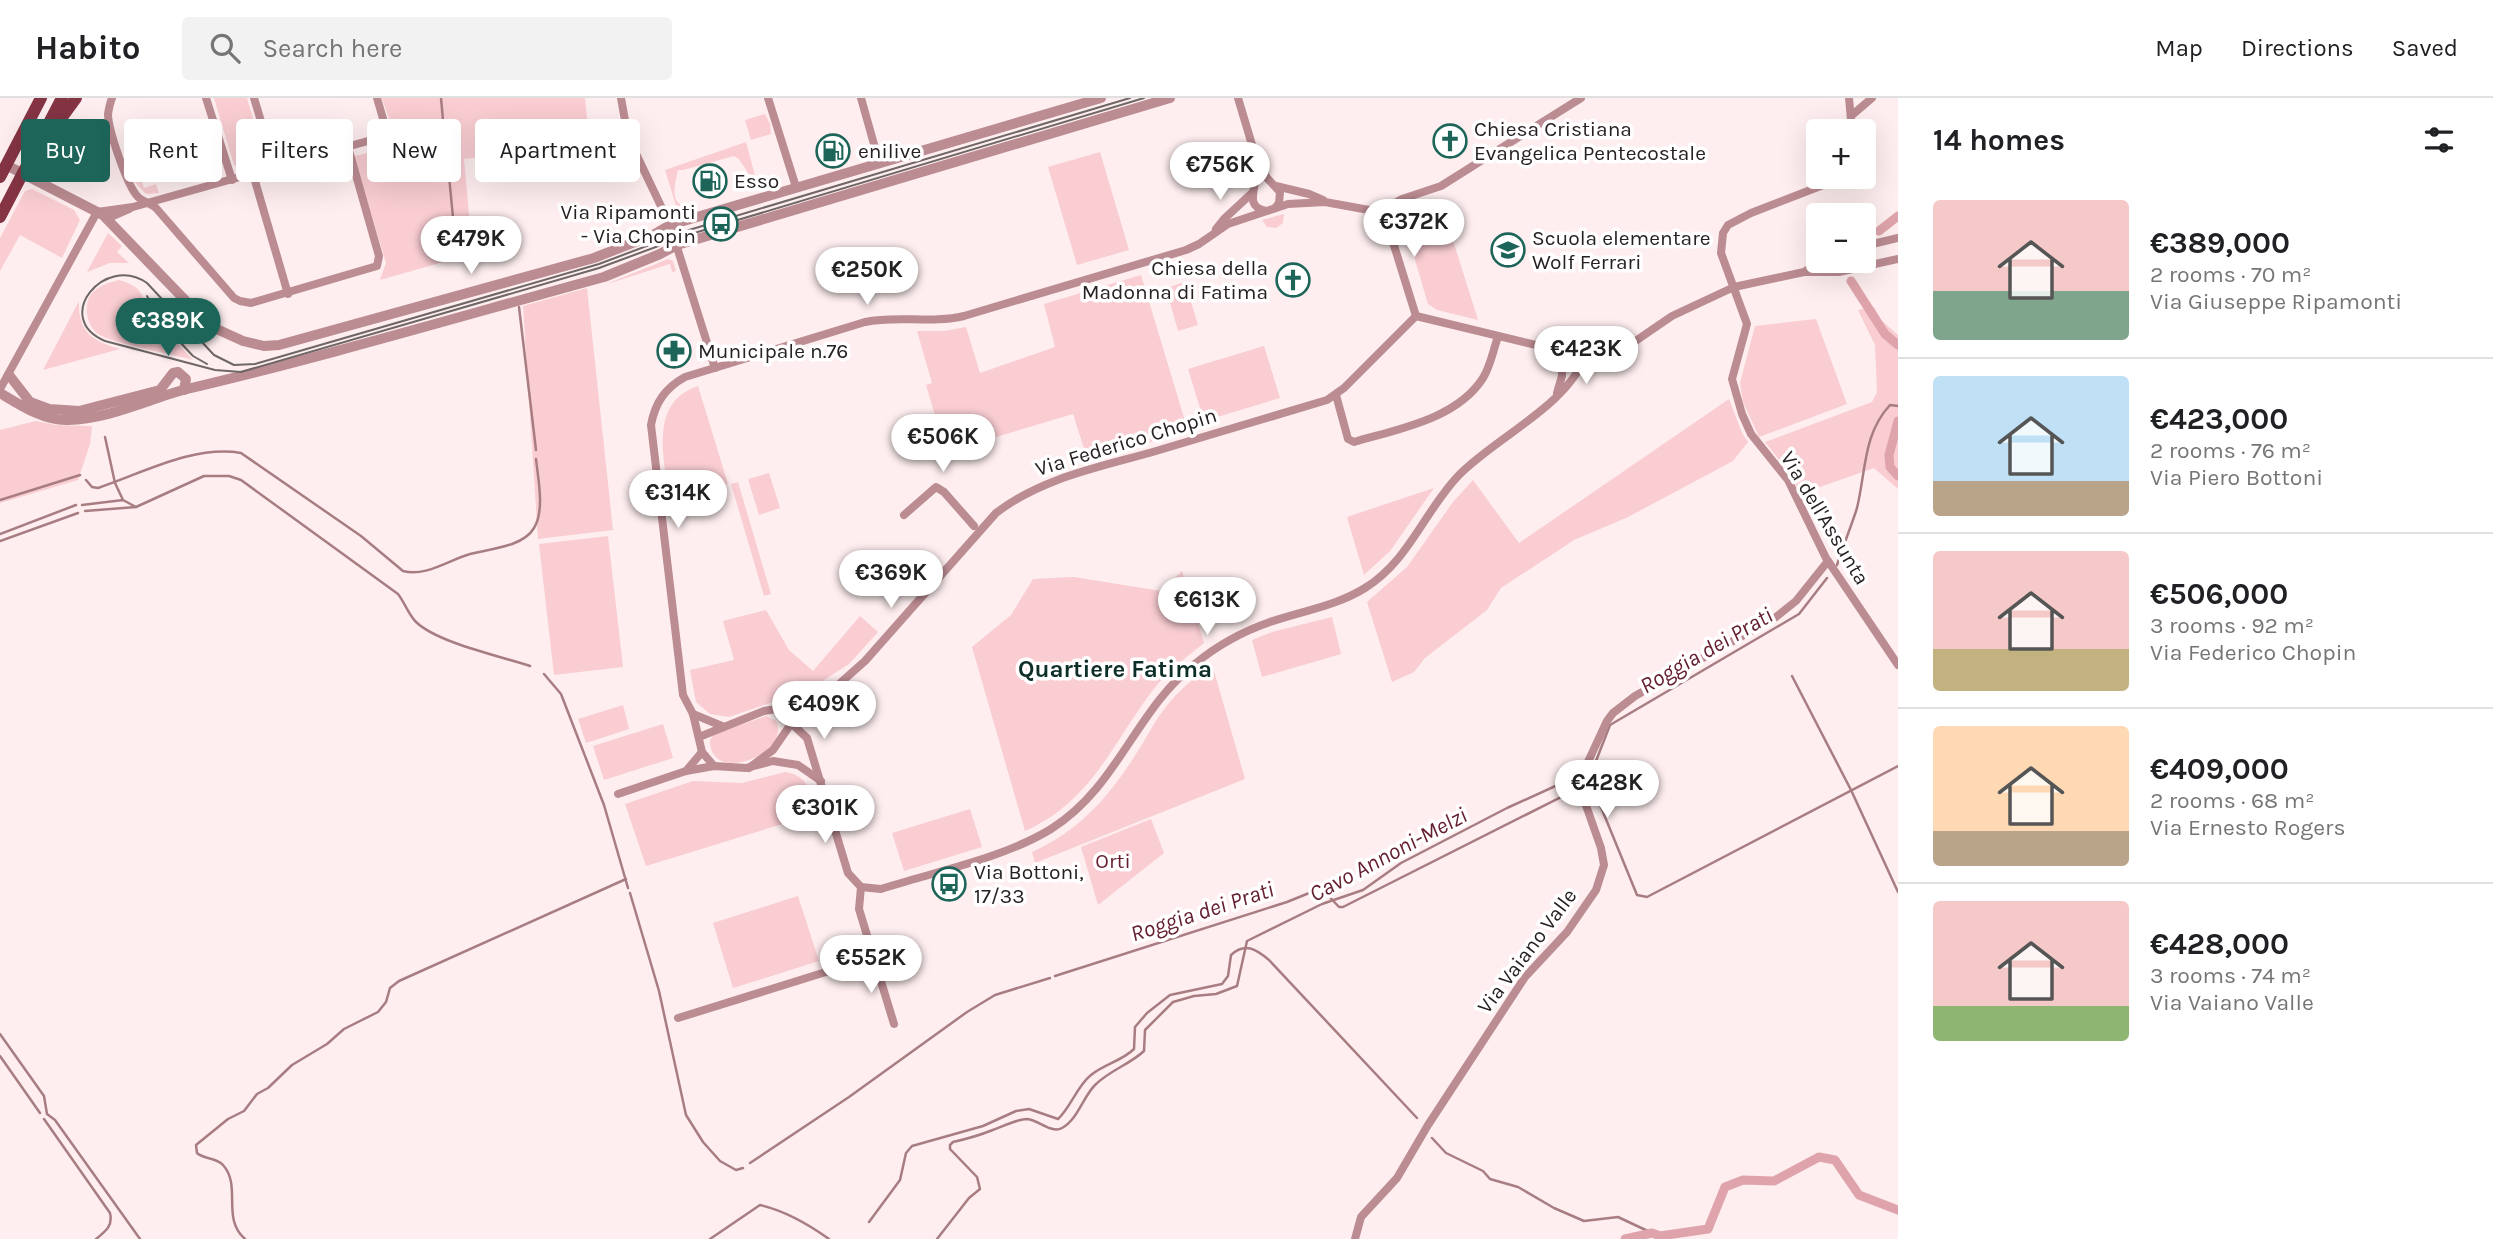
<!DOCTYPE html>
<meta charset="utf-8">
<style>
:root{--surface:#fff;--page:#f2f2f2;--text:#202124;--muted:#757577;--line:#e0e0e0;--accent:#1d6459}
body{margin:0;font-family:Karla,sans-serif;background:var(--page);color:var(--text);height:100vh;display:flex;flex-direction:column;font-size:26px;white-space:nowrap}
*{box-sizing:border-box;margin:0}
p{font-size:23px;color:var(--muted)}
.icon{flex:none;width:38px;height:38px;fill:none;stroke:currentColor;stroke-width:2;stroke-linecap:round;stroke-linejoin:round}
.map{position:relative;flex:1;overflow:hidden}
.side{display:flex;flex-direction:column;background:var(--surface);width:595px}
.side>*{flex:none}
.guide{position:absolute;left:21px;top:21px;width:665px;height:63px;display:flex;gap:14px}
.fabs{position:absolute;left:1806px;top:21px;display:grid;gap:14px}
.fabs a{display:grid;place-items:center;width:70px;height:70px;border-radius:7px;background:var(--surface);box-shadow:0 7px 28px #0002;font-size:35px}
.price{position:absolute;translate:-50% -60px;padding:0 16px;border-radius:24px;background:#fff;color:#222;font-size:23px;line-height:46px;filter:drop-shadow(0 2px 4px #0008)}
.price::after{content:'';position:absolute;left:50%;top:42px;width:21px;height:16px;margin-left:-10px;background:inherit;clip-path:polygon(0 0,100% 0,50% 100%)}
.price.active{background:var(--accent);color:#fff}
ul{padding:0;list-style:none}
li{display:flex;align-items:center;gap:21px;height:175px;padding:0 35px}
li+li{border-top:2px solid var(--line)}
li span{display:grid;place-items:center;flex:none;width:196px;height:140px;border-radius:7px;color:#555}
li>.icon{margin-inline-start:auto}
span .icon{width:84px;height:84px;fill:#fffc;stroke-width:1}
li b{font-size:30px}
h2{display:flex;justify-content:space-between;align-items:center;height:84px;padding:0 35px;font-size:30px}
.tag{padding:0 24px;border-radius:7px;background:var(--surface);box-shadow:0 7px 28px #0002;font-size:24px;line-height:63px}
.tag.active{background:var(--accent);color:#fff}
header{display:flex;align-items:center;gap:42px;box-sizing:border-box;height:98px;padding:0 35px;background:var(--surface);border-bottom:2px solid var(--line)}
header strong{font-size:33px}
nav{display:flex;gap:38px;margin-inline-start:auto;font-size:24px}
.search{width:490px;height:63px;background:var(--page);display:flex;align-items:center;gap:18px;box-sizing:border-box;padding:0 24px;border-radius:7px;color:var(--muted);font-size:26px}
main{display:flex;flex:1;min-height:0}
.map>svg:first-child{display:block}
.green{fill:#f9cdd2}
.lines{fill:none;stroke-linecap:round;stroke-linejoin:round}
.stream{stroke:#a87d82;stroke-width:2.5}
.canal{stroke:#dfa4ab;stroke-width:9}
.minor{stroke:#bb8c92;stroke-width:8}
.tertiary{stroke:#bb8c92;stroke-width:10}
.primary{stroke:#853444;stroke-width:12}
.tram{stroke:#6f6666;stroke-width:2}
.labels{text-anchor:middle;stroke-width:7;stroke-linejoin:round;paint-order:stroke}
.poi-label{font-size:21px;fill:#272121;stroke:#fff;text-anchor:start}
.street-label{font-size:21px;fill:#272121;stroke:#fff}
.park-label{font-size:21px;fill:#641e2e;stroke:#fff}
.water-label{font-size:23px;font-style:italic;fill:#65202f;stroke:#fff}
.quarter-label{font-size:24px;font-weight:bold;fill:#0e2f29;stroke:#fff}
</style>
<header>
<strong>Habito</strong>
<div class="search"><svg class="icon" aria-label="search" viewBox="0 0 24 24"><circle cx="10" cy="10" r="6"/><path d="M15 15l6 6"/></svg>Search here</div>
<nav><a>Map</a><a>Directions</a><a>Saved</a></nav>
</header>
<main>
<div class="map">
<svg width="1898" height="1141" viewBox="0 0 1898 1141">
<rect width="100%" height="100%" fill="#feeeef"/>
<g class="green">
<polygon points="214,0 247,0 264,56 260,65 240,71 234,67"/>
<path d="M 382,0 L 585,0 L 589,40 L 578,41 L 579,48 L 464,61 L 471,138 L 485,136 L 489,151 L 380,182 L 386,165 L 354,58 C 403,48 396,44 382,0 Z"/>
<polygon points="765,16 770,26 771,36 751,42 745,22"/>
<path d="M 746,44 L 759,92 L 739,61 L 734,58 L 683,72 L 678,72 C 674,91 669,107 692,112 L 683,115 L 678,114 L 665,72 Z"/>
<polygon points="1100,54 1129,152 1077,167 1048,69"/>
<polygon points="134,57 144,90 156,86 159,95 146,96 132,81 125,59"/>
<polygon points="32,91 74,112 80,122 62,160 20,137 0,173 0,140 25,93"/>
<polygon points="1441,104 1478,222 1437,212 1428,206 1404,125 1410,114"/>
<polygon points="1284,116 1283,125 1276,130 1267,129 1262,122"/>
<polygon points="108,135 122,148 117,154 129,165 110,165 87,174"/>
<polygon points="668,161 673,163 676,173 672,174 670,166 604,187"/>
<polygon points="1141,177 1188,333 1088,363 1073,316 946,354 926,287 932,285 917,233 944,233 966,229 980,275 1055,249 1044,206"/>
<path d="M 119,182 C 147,189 141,203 155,221 C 165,236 181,248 193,262 C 172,256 114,246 98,236 C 90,230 85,217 87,207 C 89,191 104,186 119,182 Z"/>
<polygon points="1185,184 1198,227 1178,233 1166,190"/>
<polygon points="587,190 613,432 538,441 523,208"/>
<path d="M 79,203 C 78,234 92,243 120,251 L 43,272 Z"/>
<polygon points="1874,209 1881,222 1898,237 1898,391 1874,370 1820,389 1798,393 1792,378 1765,344 1872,304 1877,294 1875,247 1858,212"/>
<polygon points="1816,221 1847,306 1759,339 1743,304 1740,285 1755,228"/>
<polygon points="1264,248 1280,300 1204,323 1188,271"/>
<path d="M 698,288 L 728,386 L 670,404 C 665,363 647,305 698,288 Z"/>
<polygon points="1729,301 1742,335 1748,344 1733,363 1628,419 1574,442 1501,490 1487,512 1425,560 1414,574 1392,584 1367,504 1407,469 1453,404 1473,382 1519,445"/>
<polygon points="36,323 56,327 92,328 90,346 78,382 0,405 0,332"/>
<polygon points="769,375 780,410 759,417 748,381"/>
<polygon points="738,384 771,496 764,498 731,386"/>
<polygon points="1434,390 1390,453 1364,477 1347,419"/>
<polygon points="608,438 623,569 554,577 539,446"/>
<path d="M 1182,473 L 1204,545 C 1187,559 1166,574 1153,592 C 1112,646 1091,704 1025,733 L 972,549 L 1011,517 L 1033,481 L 1074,479 L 1161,493 Z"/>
<polygon points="766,512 789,552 813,573 860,518 878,534 849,566 821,584 796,596 729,619 710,616 696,604 690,572 734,562 723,523"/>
<polygon points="1332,519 1341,556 1262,579 1252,542 1272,534"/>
<path d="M 1212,566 L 1245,681 L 1035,765 L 1032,754 C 1079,733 1109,699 1136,656 C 1146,641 1154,624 1165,610 C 1178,593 1195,579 1212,566 Z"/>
<polygon points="623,607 629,631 586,645 578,621"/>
<path d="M 766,618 L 776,623 C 792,656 709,688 710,642 L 714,636 Z"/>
<polygon points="663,626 673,660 604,682 593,648"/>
<path d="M 785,674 C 808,677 812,696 818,715 L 646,768 L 625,706 L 693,683 L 742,685 Z"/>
<polygon points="970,711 982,749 904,773 892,735"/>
<polygon points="1151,721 1164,755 1098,807 1081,749"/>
<polygon points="798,798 819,863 733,890 713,825"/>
</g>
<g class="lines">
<g class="stream">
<polyline points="441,0 446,56"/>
<polyline points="448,68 456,150"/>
<polyline points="519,209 536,352"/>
<polyline points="105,339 115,385 123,402"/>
<path d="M 86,382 L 92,389 L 98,390 C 143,375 193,347 241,355 L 361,438 L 403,473 C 426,479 449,462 470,456 C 489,451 523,449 534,430 C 545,412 538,381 536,361"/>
<polyline points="0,402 80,377"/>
<polyline points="82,407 123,402 136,409"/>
<path d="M 85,413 L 136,409 L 204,378 L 229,378 L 241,382 L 398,496 C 405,505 408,516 416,524 C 438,545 500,558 530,568"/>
<polyline points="0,436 76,407"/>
<polyline points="0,443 78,415"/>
<path d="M 1837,467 C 1843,448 1851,429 1857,410 C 1866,373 1863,336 1890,307 L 1898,308"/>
<polyline points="544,576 561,596 604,707 628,790"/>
<polyline points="1792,578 1851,692 1898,794"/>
<polyline points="1583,684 1592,687 1637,797 1647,799 1898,668"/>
<polyline points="1584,686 1596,663 1610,627 1799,516 1827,480"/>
<polyline points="630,795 659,893 686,1017 703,1044 720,1063 736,1072 743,1070"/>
<polyline points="1055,878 1287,804 1319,791 1323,792 1339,809 1343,809 1579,690"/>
<polyline points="0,936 44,998 47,1016 55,1022 140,1141"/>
<polyline points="0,958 40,1015"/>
<path d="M 44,1021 L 110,1115 C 113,1128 106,1133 96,1141"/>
<polyline points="1432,1040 1446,1055 1483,1073 1490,1081 1518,1089 1554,1110 1584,1123 1618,1119 1652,1135"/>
<polyline points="750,1065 849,999 967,914 995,897 1050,880"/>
<path d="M 869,1124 L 900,1082 L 906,1055 L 912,1048 L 983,1028 L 1016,1013 L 1029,1011 L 1058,1021 C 1071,1009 1077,988 1091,977 C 1104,966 1122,963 1134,951 L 1135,929 L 1147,915 L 1170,897 L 1222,886 L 1228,878 L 1231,857 C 1245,844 1256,851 1269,862 L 1417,1020"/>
<path d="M 245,1141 C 221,1120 242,1088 223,1067 C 216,1059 205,1062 197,1055 L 196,1047 L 228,1021 L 244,1013 L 257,996 L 268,990 L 292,967 L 327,946 L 344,931 L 378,914 L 386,904 L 390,890 L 399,883 L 626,781"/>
<path d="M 710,1141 L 760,1107 C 786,1113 808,1126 829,1141"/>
<path d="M 937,1141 L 969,1100 L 980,1091 L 977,1079 L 950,1051 L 950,1047 L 953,1044 C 966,1041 978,1038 990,1033 C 1002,1029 1014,1022 1026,1021 C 1038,1021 1051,1036 1062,1030 C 1078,1021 1083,999 1095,987 C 1110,972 1129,967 1144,953 L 1145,932 L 1173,904 L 1194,898 L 1216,896 L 1237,888 L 1247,843 L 1322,806 L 1363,792 L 1401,765 L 1507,710 L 1562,685"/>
</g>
<g class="canal">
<polyline points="1879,133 1898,118"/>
<polyline points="1851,183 1885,236 1898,247"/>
<polyline points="1898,323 1889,357 1890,369 1898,378"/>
<polyline points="1625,1141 1652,1135 1660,1138 1708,1131 1725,1089 1743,1082 1774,1083 1819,1059 1835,1062 1859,1097 1898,1112"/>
</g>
<g class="minor">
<path d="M 112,0 C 110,5 109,10 108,16 C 108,31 127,88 138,99 C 143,104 150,105 156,110 L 234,200 L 240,203 L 251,205 L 377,168 L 379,158 L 348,49"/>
<polyline points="206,0 232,82"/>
<polyline points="254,0 275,70"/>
<polyline points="621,0 628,39 670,127 715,270"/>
<polyline points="768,0 796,89"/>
<polyline points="861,0 879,64"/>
<polyline points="1238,0 1256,60 1267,80 1280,94 1279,105 1275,110"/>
<polyline points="1849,0 1852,33"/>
<polyline points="1851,18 1872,0"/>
<path d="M 1253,59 C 1254,67 1256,75 1255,84 C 1253,98 1248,109 1266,113"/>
<polyline points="253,76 288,196"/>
<polyline points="1844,79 1751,115 1728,127 1723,135 1721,155 1747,226 1732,281 1742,316 1751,336 1788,382 1826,460 1898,567"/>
<polyline points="1276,88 1309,96 1323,102"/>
<polyline points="1383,112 1416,218"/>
<polyline points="106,121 129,111"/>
<polyline points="1216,131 1224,121 1252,95"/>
<polyline points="1864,148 1898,140"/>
<polyline points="1807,172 1823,163"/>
<polyline points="1416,218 1561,253 1598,260 1618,255 1672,218 1734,189 1804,174 1839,174 1898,161"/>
<polyline points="0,291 97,114 133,109 382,39 386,31 377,0"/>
<polyline points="1557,295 1562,278 1561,253"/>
<path d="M 1336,297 L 1348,341 L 1354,344 C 1398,331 1457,321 1483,280 C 1491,267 1493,252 1498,239"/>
<polyline points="904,417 936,389 944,394 974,428"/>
<path d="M 776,611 L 807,640 L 848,775 L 861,789 L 881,791 C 934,774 1004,760 1051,731 C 1119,688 1135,612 1196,565 C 1218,547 1244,533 1270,524 C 1302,513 1336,508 1365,490 C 1409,463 1425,412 1459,377 C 1495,340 1568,307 1585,258"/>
<polyline points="693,616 722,628"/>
<polyline points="699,639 764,613 776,611 803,601 812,601"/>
<path d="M 714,668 L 702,654 L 693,616 L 683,597 L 651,327 C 655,305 665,290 685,279 L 865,224 C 898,217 931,226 964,218 L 1186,152 L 1199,146 L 1228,126 L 1288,106 L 1325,104 L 1369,112 L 1383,112 L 1402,101 L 1441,88 L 1581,0"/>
<path d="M 749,670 L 773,652 L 804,607 L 838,587 L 865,563 L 996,415 C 1043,379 1101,369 1156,353 C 1213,336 1270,319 1327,302 L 1344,290 L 1416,218"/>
<polyline points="686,673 702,654"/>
<polyline points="618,696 686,673 714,668 746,670 773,663 798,667 821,683"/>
<polyline points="861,789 859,811 894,926"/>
<polyline points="678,920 874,859"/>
<polyline points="1355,1141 1361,1119 1397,1080 1428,1027 1525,879 1567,834 1596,792 1604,767 1601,750 1582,696 1580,681 1607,623 1613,615 1635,598 1776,519 1796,503 1828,463"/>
</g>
<g class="tertiary">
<polyline points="6,67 103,117 210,228 243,243 264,248 279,247 594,160 653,137 670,127 1101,0"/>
<polyline points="9,277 30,304 49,311 79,313 160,292 173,275 178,274 186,281 184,292"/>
<path d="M 0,295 C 20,307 44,323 68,322 C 109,321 148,301 187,291 C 327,258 465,217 604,179 L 660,156 L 677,147 L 1170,0"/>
</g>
<g class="primary">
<polyline points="49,33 60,22 76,0"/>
<polyline points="0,79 41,0"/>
<polyline points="0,119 62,0"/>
</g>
<g class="tram">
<path d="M 1130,0 L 689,132 L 599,166 L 255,266 L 234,267 L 214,257 L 147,185 C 105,155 51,220 105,243 L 215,272 L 241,274 L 599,170 L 691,136 L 1144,0"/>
<polyline points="147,198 162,225 193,258 207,266"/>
</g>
</g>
<defs>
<symbol id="church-ring" viewBox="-11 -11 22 22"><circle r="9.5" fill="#fff" stroke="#1d6459" stroke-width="1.5"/><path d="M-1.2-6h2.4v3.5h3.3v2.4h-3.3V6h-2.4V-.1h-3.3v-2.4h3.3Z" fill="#1d6459"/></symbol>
<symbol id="fuel-ring" viewBox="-11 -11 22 22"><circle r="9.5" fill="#fff" stroke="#1d6459" stroke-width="1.5"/><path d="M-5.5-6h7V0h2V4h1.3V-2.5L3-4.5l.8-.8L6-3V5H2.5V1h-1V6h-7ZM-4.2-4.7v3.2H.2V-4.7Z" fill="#1d6459"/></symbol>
<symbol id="bus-ring" viewBox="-11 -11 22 22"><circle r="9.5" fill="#fff" stroke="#1d6459" stroke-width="1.5"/><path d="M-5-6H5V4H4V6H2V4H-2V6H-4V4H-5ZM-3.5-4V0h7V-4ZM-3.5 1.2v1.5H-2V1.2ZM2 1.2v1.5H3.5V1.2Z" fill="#1d6459"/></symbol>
<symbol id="school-ring" viewBox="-11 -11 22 22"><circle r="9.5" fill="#fff" stroke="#1d6459" stroke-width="1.5"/><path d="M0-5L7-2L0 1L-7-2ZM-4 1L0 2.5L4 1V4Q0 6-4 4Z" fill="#1d6459"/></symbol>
<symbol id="pharmacy-ring" viewBox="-11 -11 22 22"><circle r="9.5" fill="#fff" stroke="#1d6459" stroke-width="1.5"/><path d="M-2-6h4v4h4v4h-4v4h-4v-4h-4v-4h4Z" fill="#1d6459"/></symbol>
</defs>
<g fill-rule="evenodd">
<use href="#church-ring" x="1431" y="24" width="38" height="38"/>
<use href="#fuel-ring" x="814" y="34" width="38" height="38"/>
<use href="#fuel-ring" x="691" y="64" width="38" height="38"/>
<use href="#bus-ring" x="702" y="107" width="38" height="38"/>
<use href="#school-ring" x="1489" y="133" width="38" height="38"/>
<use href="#church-ring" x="1274" y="163" width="38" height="38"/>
<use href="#pharmacy-ring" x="655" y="234" width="38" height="38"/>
<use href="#bus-ring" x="930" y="767" width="38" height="38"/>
</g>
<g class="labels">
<g class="poi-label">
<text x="1474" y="38">Chiesa Cristiana<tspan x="1474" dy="24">Evangelica Pentecostale</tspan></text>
<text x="858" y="60">enilive</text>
<text x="734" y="90">Esso</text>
<text x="696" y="121" text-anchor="end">Via Ripamonti<tspan x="696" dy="24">- Via Chopin</tspan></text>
<text x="1532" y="147">Scuola elementare<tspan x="1532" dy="24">Wolf Ferrari</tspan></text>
<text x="1268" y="177" text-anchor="end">Chiesa della<tspan x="1268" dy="24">Madonna di Fatima</tspan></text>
<text x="698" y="260">Municipale n.76</text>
<text x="974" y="781">Via Bottoni,<tspan x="974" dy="24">17/33</tspan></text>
</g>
<g class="street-label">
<text transform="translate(1126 344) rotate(-17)" y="7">Via Federico Chopin</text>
<text transform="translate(1825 420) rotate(59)" y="7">Via dell'Assunta</text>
<text transform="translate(1527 853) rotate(-53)" y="7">Via Vaiano Valle</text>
</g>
<g class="park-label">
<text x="1113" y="770">Orti</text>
</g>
<g class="water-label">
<text transform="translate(1706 552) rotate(-30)" y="8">Roggia dei Prati</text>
<text transform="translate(1388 756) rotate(-28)" y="8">Cavo Annoni-Melzi</text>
<text transform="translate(1202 813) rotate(-18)" y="8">Roggia dei Prati</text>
</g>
<g class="quarter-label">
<text x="1115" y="579">Quartiere Fatima</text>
</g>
</g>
</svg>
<div class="fabs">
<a>+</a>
<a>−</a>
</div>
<b class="price" style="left:1220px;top:104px">€756K</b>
<b class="price" style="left:1414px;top:161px">€372K</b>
<b class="price" style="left:471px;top:178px">€479K</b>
<b class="price" style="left:867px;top:209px">€250K</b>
<b class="price active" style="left:168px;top:260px">€389K</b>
<b class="price" style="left:1586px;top:288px">€423K</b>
<b class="price" style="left:943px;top:376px">€506K</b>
<b class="price" style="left:678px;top:432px">€314K</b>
<b class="price" style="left:891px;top:512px">€369K</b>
<b class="price" style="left:1207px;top:539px">€613K</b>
<b class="price" style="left:824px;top:643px">€409K</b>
<b class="price" style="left:1607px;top:722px">€428K</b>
<b class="price" style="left:825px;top:747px">€301K</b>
<b class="price" style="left:871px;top:897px">€552K</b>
<div class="guide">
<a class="tag active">Buy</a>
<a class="tag">Rent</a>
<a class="tag">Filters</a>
<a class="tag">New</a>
<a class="tag">Apartment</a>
</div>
</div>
<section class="side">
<h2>14 homes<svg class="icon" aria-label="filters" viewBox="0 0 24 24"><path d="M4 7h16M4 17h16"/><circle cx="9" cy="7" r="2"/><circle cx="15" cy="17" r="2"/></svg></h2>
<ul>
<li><span style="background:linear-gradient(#f6c9c9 65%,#7fa58c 0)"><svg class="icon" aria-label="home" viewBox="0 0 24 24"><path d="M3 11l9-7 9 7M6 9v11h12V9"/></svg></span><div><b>€389,000</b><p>2 rooms · 70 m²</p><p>Via Giuseppe Ripamonti</p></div></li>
<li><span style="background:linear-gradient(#bfe0f5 75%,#b9a48a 0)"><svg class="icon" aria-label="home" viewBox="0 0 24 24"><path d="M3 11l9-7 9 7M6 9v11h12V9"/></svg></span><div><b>€423,000</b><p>2 rooms · 76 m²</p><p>Via Piero Bottoni</p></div></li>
<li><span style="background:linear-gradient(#f6c9c9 70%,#c2b280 0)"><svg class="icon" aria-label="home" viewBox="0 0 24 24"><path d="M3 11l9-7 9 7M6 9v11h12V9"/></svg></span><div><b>€506,000</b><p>3 rooms · 92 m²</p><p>Via Federico Chopin</p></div></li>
<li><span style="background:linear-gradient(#ffd9b3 75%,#b9a48a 0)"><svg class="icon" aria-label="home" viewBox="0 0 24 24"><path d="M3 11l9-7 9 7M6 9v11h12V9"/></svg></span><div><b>€409,000</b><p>2 rooms · 68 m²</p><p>Via Ernesto Rogers</p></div></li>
<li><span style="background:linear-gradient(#f6c9c9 75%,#8fb573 0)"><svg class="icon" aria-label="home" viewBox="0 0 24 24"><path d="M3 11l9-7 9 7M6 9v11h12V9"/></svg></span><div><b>€428,000</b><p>3 rooms · 74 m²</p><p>Via Vaiano Valle</p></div></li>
</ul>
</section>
</main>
